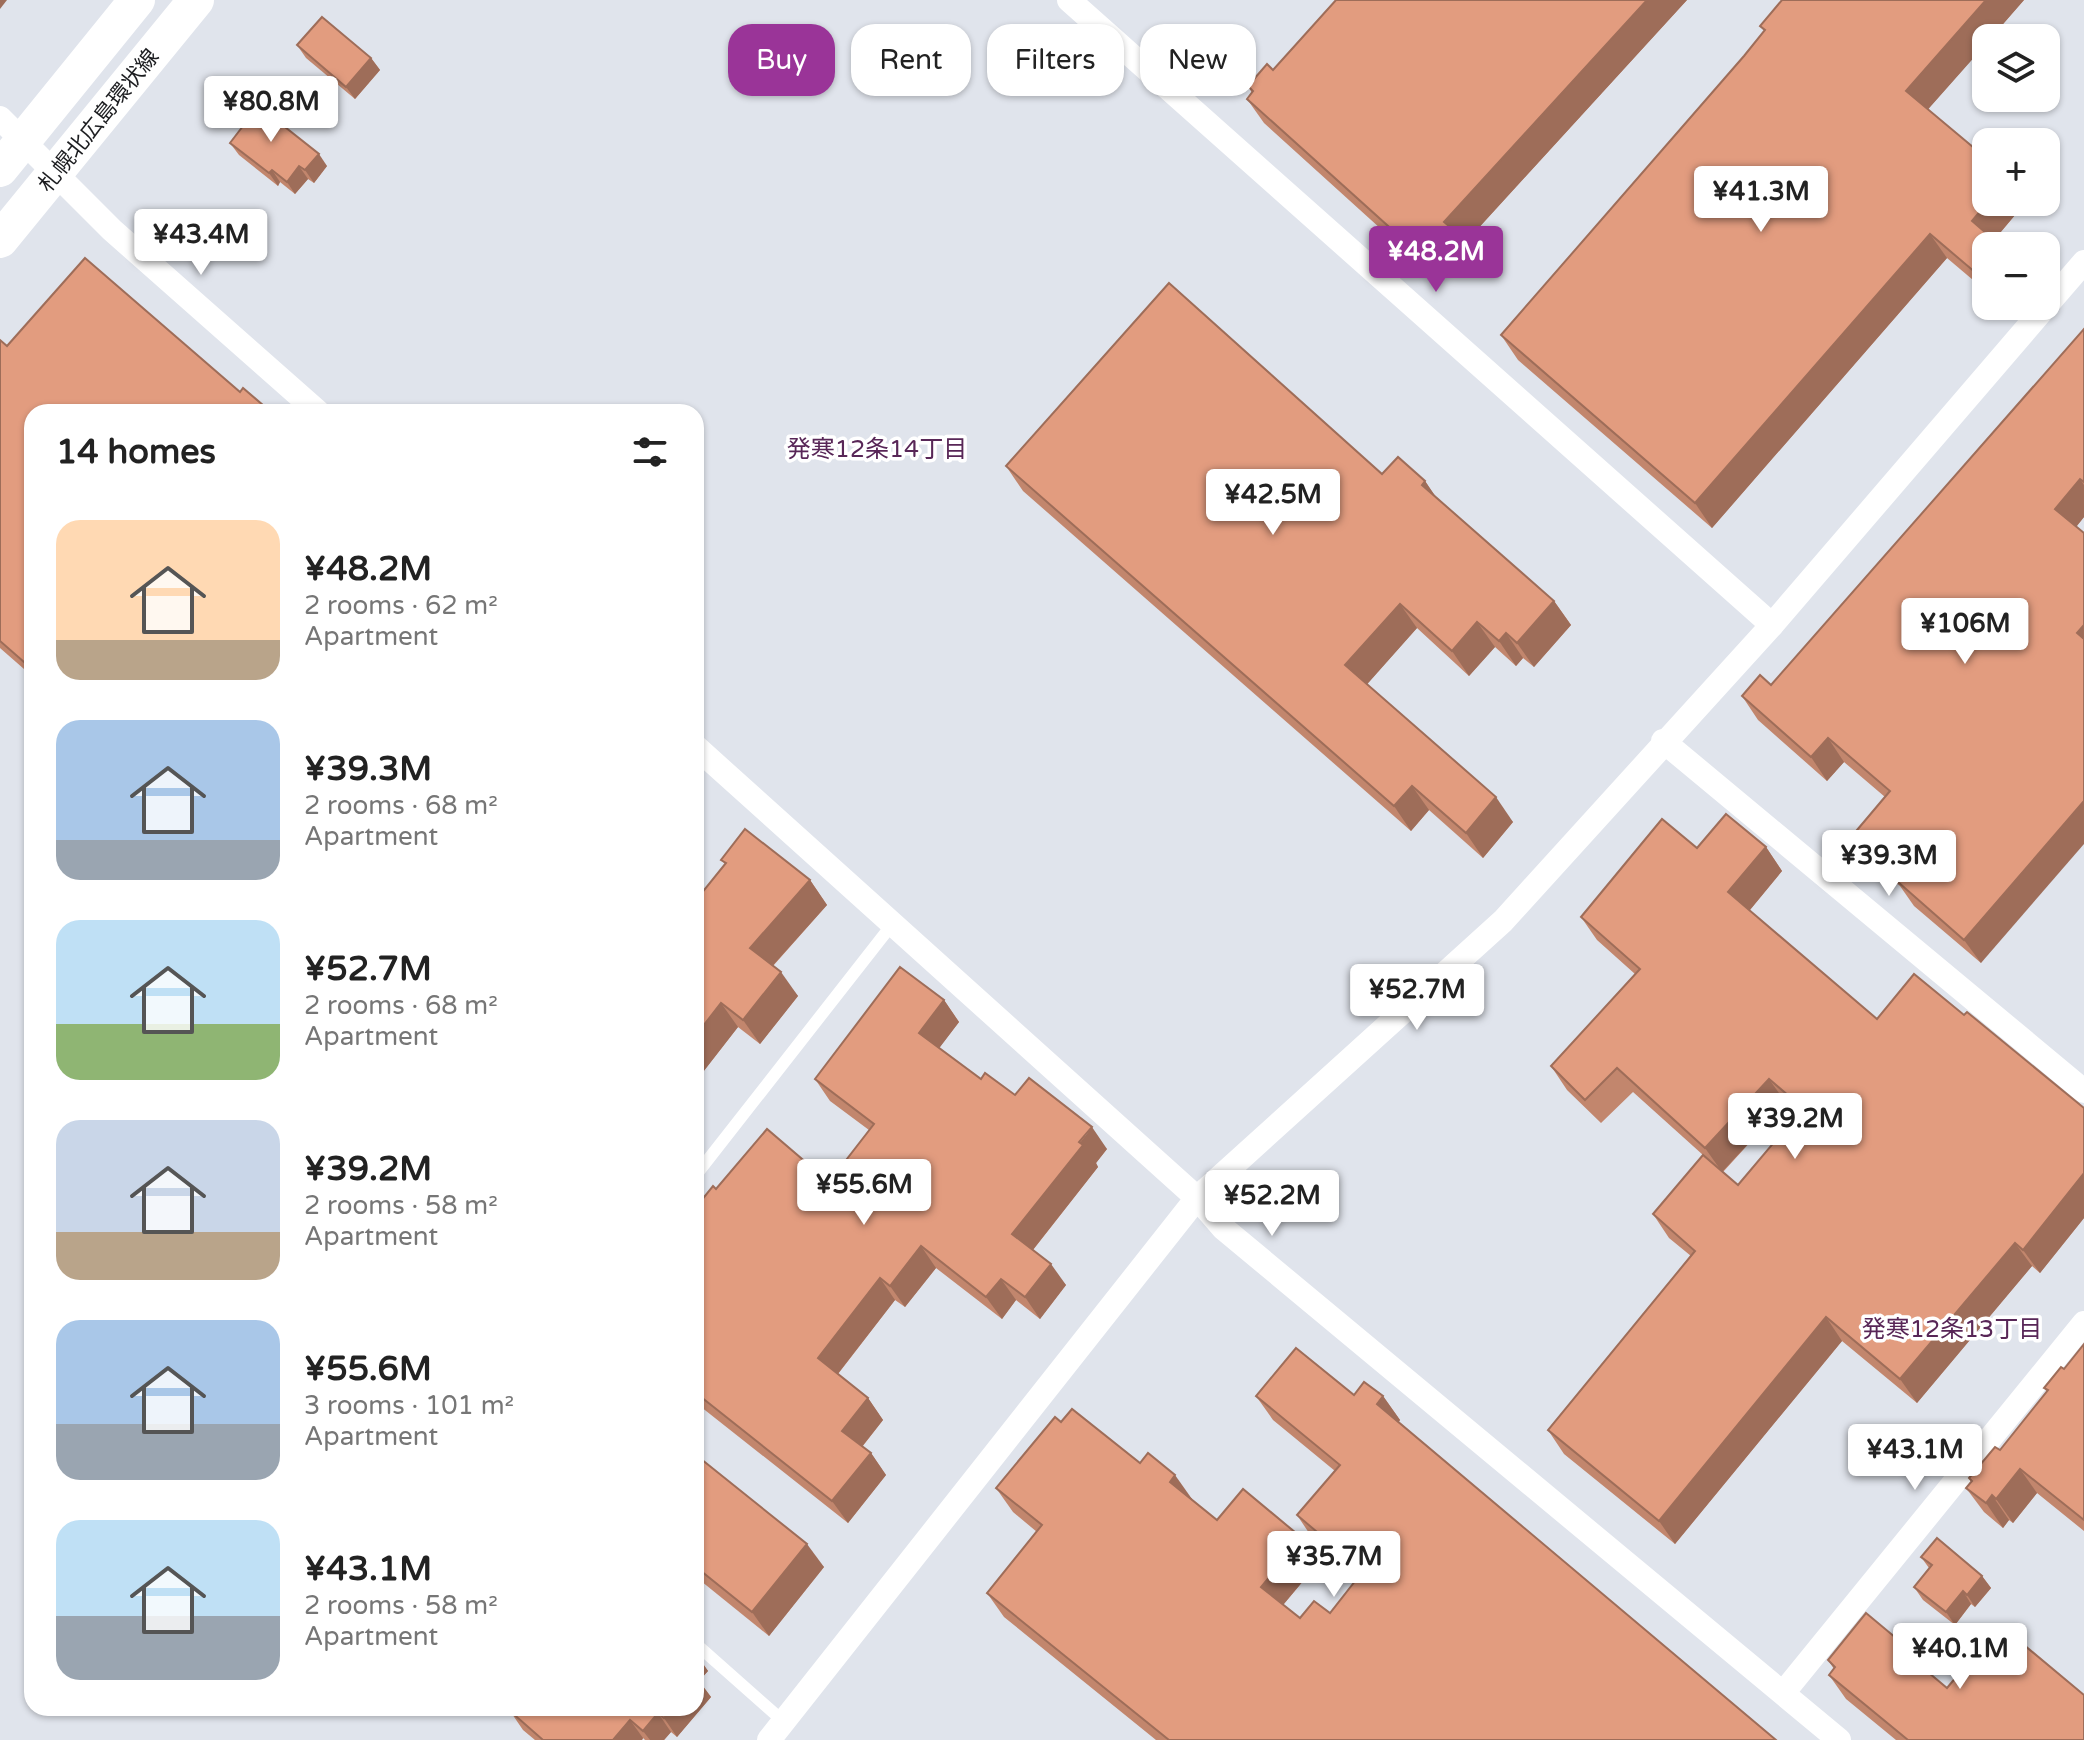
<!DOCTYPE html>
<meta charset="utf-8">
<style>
:root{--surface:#fff;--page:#f2f2f2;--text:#222;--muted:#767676;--accent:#9a3498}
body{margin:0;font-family:"Varela Round","Noto Sans JP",sans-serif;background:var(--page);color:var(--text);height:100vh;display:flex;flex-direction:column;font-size:30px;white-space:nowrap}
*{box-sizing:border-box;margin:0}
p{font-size:26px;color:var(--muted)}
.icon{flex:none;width:44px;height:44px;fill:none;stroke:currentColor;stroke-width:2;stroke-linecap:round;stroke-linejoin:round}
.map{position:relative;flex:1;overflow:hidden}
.drawer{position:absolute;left:24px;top:404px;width:680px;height:1312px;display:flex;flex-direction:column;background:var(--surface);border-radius:24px;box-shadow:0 2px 6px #0004}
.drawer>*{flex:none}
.banner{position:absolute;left:728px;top:24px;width:760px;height:72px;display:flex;gap:16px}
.fabs{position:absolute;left:1972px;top:24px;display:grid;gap:16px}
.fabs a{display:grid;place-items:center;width:88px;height:88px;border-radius:16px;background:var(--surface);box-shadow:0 2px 6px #0004;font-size:40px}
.price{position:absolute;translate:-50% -68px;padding:0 18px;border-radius:8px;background:#fff;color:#222;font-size:26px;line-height:52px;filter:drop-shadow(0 2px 4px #0008)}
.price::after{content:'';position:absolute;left:50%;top:48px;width:24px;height:18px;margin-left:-12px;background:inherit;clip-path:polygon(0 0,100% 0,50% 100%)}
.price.active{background:var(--accent);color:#fff}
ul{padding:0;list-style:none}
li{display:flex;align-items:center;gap:24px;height:200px;padding:0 32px}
li span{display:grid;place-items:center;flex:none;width:224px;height:160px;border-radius:24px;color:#555}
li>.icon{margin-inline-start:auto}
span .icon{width:96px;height:96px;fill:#fffc;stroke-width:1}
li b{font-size:34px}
h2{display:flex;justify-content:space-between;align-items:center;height:96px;padding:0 32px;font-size:34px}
.chip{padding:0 28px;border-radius:24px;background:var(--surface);box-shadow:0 2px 6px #0004;font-size:28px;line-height:72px}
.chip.active{background:var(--accent);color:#fff}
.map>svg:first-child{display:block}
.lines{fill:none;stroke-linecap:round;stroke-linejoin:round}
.service{stroke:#fff;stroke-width:12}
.minor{stroke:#fff;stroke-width:24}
.primary{stroke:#fff;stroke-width:36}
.wall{fill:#c2866d;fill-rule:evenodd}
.shaded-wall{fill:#9e6d59}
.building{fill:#e29c7f;stroke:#9e6d59;stroke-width:2}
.labels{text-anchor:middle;stroke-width:7;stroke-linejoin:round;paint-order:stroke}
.street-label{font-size:22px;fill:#1c1d20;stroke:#fff}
.neighbourhood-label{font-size:24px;fill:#582657;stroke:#fff}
</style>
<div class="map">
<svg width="2084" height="1740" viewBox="0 0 2084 1740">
<rect width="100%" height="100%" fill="#e0e4ec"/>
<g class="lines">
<g class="service">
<polyline points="696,1175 894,922"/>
<polyline points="696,1644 783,1721"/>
</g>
<g class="minor">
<polyline points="1069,0 1772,625"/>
<polyline points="0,118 112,230 318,412"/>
<polyline points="2046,306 2084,262"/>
<polyline points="1663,741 2084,1091"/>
<polyline points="696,747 1197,1198 1223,1228 1839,1740"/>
<polyline points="1784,1692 2084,1323"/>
<polyline points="769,1740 1197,1198 1503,921 1772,625 2046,306"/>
</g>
<g class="primary">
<polyline points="0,169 137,0"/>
<polyline points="0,240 196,0"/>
</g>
</g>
<g class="wall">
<polygon points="1336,0 1687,0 1463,245 1467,251 1447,273 1442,268 1434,277 1264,123 1247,99 1252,93 1248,86 1273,70"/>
<polygon points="1782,0 2024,0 1928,109 2026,202 1994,240 1986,246 1986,291 1947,258 1712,528 1518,360 1501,335 1744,56 1764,31 1760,26"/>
<polygon points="297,45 371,58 380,70 355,99 306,58"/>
<polygon points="236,121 327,166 314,183 308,179 295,194 280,182 278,186 239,155 230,143 242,128"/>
<polygon points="2084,329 2084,517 2076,527 1981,963 1914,906 1900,886 1868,860 1852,836 1885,797 1844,762 1827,781 1758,720 1742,696 1771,685"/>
<polygon points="0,340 7,346 240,392 32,412 32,676 0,648"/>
<polygon points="1006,466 1382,474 1425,481 1435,496 1554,601 1571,625 1534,667 1523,658 1516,666 1495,647 1469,676 1417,628 1367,684 1513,822 1483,858 1429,810 1411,831 1023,491"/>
<path d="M 1766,847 L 1782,871 L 1749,911 L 1877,1019 L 1964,1015 L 2084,1108 L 2084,1218 L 2040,1273 L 2032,1266 L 1917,1403 L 1842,1341 L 1675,1544 L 1564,1454 L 1548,1430 L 1691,1256 L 1669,1238 L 1653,1214 L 1703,1155 L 1633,1092 L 1601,1123 L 1567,1090 L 1551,1066 L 1635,974 L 1597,940 L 1581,917 L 1697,848 ZM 1786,1103 L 1798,1114 L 1738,1185 L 1723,1172 Z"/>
<polygon points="721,860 810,880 827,905 773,966 798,996 760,1044 738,1027 696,1081 725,864"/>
<polygon points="944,1000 959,1022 939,1048 981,1079 1015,1095 1107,1149 1096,1163 1098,1167 1033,1250 1066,1285 1040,1319 1016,1300 1002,1319 936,1268 905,1307 895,1300 838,1374 868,1398 883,1420 862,1447 871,1453 886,1475 848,1523 696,1403 696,1207 716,1189 829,1182 869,1130 830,1101 815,1079"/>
<polygon points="2084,1344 2084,1531 2037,1493 2013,1523 2009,1520 2003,1528 1984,1512 1966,1488 1971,1482 1969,1478 2000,1450 2047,1392 2044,1388 2064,1369"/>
<polygon points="1354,1395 1383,1396 1400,1420 1398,1423 1776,1740 1156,1740 1004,1617 987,1593 1037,1532 1013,1512 996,1488 1061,1422 1140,1463 1192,1499 1192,1500 1217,1520 1302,1538 1319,1562 1283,1605 1300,1618 1330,1613 1358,1577 1313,1539 1297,1515 1335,1471 1273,1420 1256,1396"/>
<polygon points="696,1455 824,1567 769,1636 696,1577"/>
<polygon points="1921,1557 1982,1576 1991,1588 1975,1607 1971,1604 1955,1625 1923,1600 1914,1587 1929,1568"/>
<polygon points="1908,1648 1921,1666 1947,1688 2084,1740 1896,1740 1846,1699 1829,1675 1834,1669 1828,1660"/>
<polygon points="696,1654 708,1671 699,1681 711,1697 677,1737 671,1732 664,1740 645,1740 643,1738 642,1740 535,1740 523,1730 510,1711 696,1708"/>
</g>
<g class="shaded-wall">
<polygon points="0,0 7,0 0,9"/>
<polygon points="1647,0 1687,0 1463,245 1467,251 1447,273 1430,249 1444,222"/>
<polygon points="1986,0 2024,0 1991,38 1986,38 1986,44 1923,115 1906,91"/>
<polygon points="371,58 380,70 355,99 346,87"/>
<polygon points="319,154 327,166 314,183 305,170"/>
<polygon points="299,166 308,179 295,194 287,182"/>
<polygon points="272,170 280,182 278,186 269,173"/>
<polygon points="1988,202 2026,202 1989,246 1972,221"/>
<polygon points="1930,234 1947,258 1712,528 1695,503"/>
<polygon points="1425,244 1442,268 1434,277 1417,252"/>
<polygon points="2080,479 2084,485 2084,517 2072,532 2055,509"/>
<polygon points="1425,481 1442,506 1422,485"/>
<polygon points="1554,601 1571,625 1534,667 1517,643"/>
<polygon points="1400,604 1417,628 1362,690 1345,665"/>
<polygon points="1477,622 1495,647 1469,676 1452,651"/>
<polygon points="2084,625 2084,643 2077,633"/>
<polygon points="1506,633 1523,658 1516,666 1499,641"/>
<polygon points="1828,738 1844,762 1827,781 1811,757"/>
<polygon points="1412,786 1429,810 1411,831 1394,806"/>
<polygon points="1496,797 1513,822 1483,858 1466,833"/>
<polygon points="2084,801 2084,844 1981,963 1964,940"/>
<polygon points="1766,847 1782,871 1745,916 1728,892"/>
<polygon points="810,880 827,905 767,972 750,948"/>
<polygon points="781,972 798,996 760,1044 743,1020"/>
<polygon points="944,1000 959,1022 934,1055 919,1033"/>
<polygon points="721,1003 738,1027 696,1081 696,1035"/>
<polygon points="1769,1079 1786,1103 1722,1172 1705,1148"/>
<polygon points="1092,1127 1107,1149 1096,1163 1098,1167 1028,1256 1012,1234"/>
<polygon points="2084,1173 2084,1218 2040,1273 2023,1250"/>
<polygon points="2015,1243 2032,1266 1917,1403 1900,1379"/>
<polygon points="921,1246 936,1268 905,1307 890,1286"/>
<polygon points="1051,1264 1066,1285 1040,1319 1025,1297"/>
<polygon points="880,1278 895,1300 833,1380 818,1358"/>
<polygon points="1001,1279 1016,1300 1002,1319 986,1297"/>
<polygon points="1826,1317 1842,1341 1675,1544 1659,1521"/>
<polygon points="1383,1396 1400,1420 1394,1428 1377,1404"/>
<polygon points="868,1398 883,1420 857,1453 842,1431"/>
<polygon points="871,1453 886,1475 848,1523 832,1501"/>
<polygon points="2020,1469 2037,1493 2013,1523 1996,1499"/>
<polygon points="1175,1475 1192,1499 1186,1506 1170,1482"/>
<polygon points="1992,1495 2009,1520 2003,1528 1986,1503"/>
<polygon points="1302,1538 1319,1562 1278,1611 1261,1587"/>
<polygon points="807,1544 824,1567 769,1636 752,1612"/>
<polygon points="1982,1576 1991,1588 1975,1607 1967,1595"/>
<polygon points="1963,1591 1971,1604 1955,1625 1946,1612"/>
<polygon points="1908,1648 1925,1671 1904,1652"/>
<polygon points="696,1654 708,1671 699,1681 711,1697 677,1737 664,1718 673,1708 696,1708"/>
<polygon points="658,1713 671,1732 664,1740 650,1740 643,1731"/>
<polygon points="630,1720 643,1738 642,1740 613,1740"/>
</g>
<g class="building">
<polygon points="1336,0 1647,0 1444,222 1450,227 1430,249 1425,244 1417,252 1247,99 1253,91 1248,86 1267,64 1273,70"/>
<polygon points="1782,0 1986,0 1906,91 1986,158 1986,202 1988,202 1972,221 2001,246 1986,246 1986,276 1983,279 1930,234 1695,503 1501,335 1744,56 1765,30 1760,26"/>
<polygon points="322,17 371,58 346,87 297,45"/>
<polygon points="252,101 319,154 305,170 299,166 287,182 272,170 269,173 230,143 243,126 236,121"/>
<polygon points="85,258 240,392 243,388 271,412 32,412 32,669 0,641 0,340 7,346"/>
<polygon points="1169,283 1382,474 1398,457 1425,481 1422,485 1554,601 1517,643 1506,633 1499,641 1477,622 1452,651 1400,604 1345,665 1496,797 1466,833 1412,786 1394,806 1006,466"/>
<polygon points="2084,329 2084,482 2080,479 2055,509 2084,533 2084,625 2077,633 2084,639 2084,801 1964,940 1898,882 1902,878 1852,836 1890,791 1828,738 1811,757 1742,696 1760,675 1771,685"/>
<polygon points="1726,814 1766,847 1728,892 1877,1019 1914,974 1964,1015 1967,1012 2084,1108 2084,1173 2023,1250 2015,1243 1900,1379 1826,1317 1659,1521 1548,1430 1695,1251 1653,1214 1703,1155 1738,1185 1803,1108 1769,1079 1705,1148 1617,1068 1585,1100 1551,1066 1640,969 1581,917 1662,819 1697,848"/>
<polygon points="745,829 810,880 750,948 781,972 743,1020 721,1003 696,1035 696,900 726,863 721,860"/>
<polygon points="900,967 944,1000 919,1033 981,1079 985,1073 1015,1095 1029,1078 1092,1127 1079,1142 1083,1145 1012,1234 1051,1264 1025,1297 1001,1279 986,1297 921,1246 890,1286 880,1278 818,1358 868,1398 842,1431 871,1453 832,1501 696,1393 696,1207 713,1186 716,1189 767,1129 829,1182 874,1124 815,1079"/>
<polygon points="2084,1344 2084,1520 2020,1469 1996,1499 1992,1495 1986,1503 1966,1488 1972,1481 1969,1478 1995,1447 2000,1450 2048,1390 2044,1388 2061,1367 2064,1369"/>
<polygon points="1296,1348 1354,1395 1364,1382 1383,1396 1377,1404 1776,1740 1169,1740 987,1593 1042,1525 996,1488 1055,1417 1061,1422 1072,1409 1140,1463 1148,1453 1175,1475 1170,1482 1217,1520 1243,1489 1302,1538 1261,1587 1300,1618 1314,1601 1330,1613 1363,1571 1297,1515 1340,1465 1256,1396"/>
<polygon points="696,1455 807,1544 752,1612 696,1567"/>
<polygon points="1937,1538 1982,1576 1967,1595 1963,1591 1946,1612 1914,1587 1932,1565 1921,1557"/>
<polygon points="1866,1613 1908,1648 1904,1652 1947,1688 2000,1625 2084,1695 2084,1740 1908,1740 1829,1675 1835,1667 1828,1660"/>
<polygon points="513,1708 673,1708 664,1718 658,1713 643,1731 630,1720 613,1740 543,1740 510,1711"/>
</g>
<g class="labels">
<g class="street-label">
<text transform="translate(98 120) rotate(-51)" y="8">札幌北広島環状線</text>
</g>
<g class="neighbourhood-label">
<text x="877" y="457">発寒12条14丁目</text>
<text x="1952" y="1337">発寒12条13丁目</text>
</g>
</g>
</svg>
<div class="fabs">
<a><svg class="icon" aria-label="layers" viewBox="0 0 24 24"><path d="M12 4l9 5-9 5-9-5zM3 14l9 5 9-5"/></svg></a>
<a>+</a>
<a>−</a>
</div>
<b class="price" style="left:271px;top:144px">¥80.8M</b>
<b class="price" style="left:1761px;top:234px">¥41.3M</b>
<b class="price" style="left:201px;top:277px">¥43.4M</b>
<b class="price active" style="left:1436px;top:294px">¥48.2M</b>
<b class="price" style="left:1273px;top:537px">¥42.5M</b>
<b class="price" style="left:1965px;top:666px">¥106M</b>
<b class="price" style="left:1889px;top:898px">¥39.3M</b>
<b class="price" style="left:1417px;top:1032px">¥52.7M</b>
<b class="price" style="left:1795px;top:1161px">¥39.2M</b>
<b class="price" style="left:864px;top:1227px">¥55.6M</b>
<b class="price" style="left:1272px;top:1238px">¥52.2M</b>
<b class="price" style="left:1915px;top:1492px">¥43.1M</b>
<b class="price" style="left:1334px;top:1599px">¥35.7M</b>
<b class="price" style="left:1960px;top:1691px">¥40.1M</b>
<div class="banner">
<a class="chip active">Buy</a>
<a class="chip">Rent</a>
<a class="chip">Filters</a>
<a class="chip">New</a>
</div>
<section class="drawer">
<h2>14 homes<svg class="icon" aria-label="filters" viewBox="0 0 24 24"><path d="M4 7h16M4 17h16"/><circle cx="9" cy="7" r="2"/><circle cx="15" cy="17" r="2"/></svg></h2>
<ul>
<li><span style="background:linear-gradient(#ffd9b3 75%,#b9a48a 0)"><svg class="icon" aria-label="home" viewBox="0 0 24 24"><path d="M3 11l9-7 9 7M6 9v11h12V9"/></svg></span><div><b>¥48.2M</b><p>2 rooms · 62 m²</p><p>Apartment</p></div></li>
<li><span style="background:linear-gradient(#a9c7e8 75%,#9aa5b1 0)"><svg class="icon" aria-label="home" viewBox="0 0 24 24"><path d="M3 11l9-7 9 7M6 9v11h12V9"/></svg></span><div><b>¥39.3M</b><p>2 rooms · 68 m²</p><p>Apartment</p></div></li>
<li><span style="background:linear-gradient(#bfe0f5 65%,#8fb573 0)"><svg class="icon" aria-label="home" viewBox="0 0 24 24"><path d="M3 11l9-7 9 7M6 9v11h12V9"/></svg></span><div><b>¥52.7M</b><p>2 rooms · 68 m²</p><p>Apartment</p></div></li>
<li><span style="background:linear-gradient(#c9d6e8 70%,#b9a48a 0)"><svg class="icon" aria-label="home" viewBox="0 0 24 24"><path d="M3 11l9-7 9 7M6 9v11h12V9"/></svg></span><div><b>¥39.2M</b><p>2 rooms · 58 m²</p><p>Apartment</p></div></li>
<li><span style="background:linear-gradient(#a9c7e8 65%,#9aa5b1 0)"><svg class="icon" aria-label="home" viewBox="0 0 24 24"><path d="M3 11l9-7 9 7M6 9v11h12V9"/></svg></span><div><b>¥55.6M</b><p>3 rooms · 101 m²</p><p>Apartment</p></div></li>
<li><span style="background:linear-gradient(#bfe0f5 60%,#9aa5b1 0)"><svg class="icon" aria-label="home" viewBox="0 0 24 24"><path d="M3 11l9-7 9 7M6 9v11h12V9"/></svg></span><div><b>¥43.1M</b><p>2 rooms · 58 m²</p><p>Apartment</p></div></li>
</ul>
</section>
</div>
